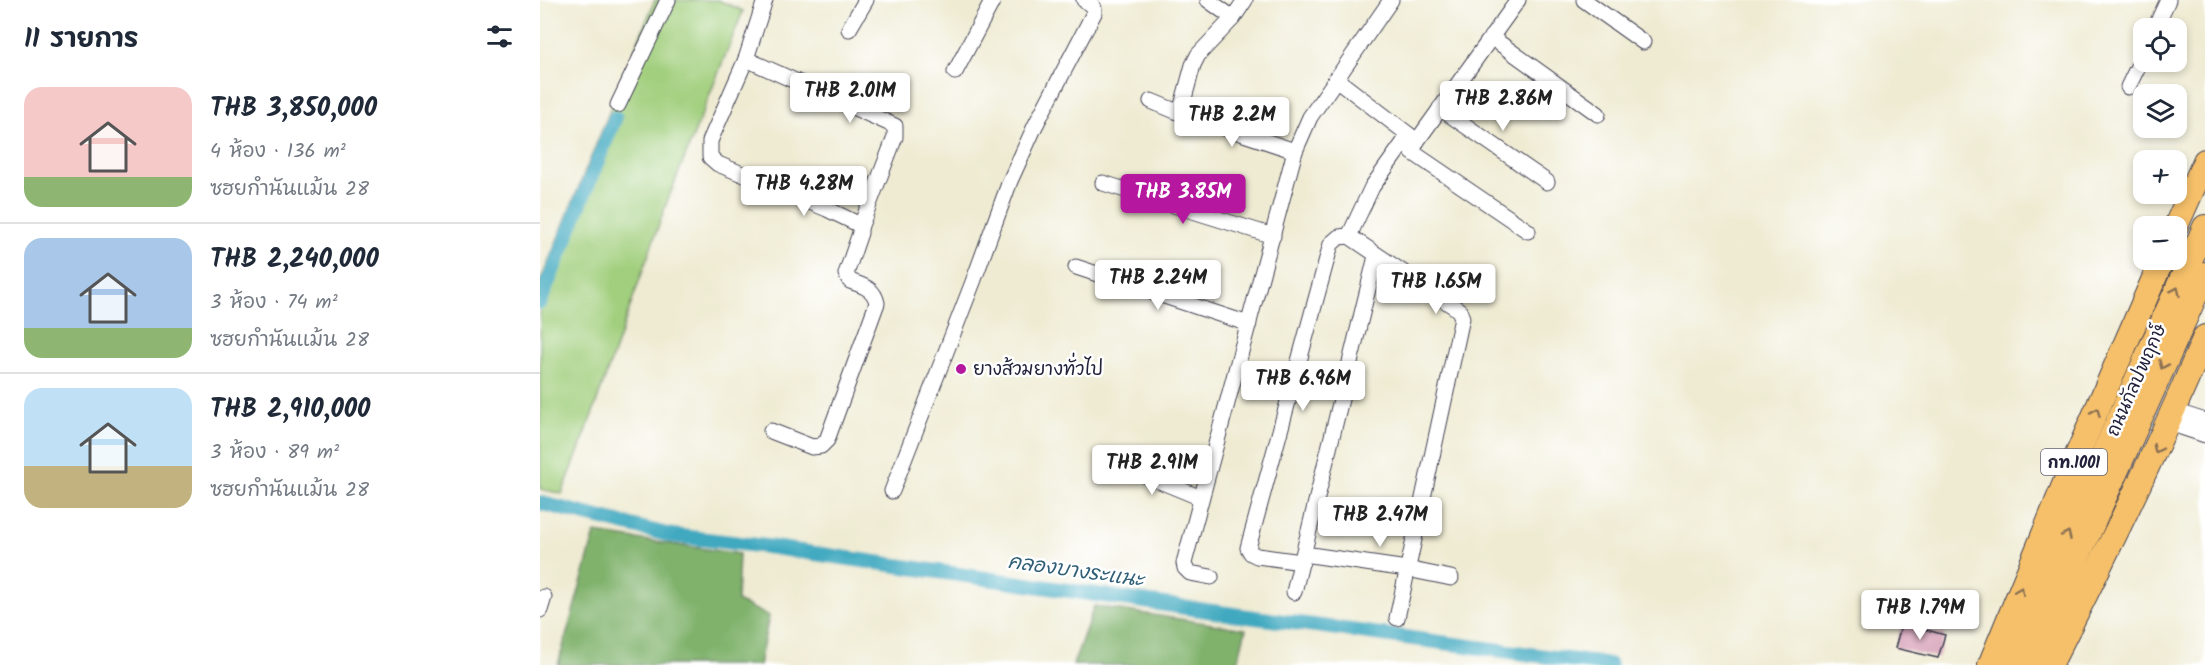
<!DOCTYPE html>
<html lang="th">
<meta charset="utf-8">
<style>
:root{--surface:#fff;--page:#f6f6f7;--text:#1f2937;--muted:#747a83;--line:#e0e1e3;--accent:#b5179e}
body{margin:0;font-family:Kalam,"Playpen Sans Thai",sans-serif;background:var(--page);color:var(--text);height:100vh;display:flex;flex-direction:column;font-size:22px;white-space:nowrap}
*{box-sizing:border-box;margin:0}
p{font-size:20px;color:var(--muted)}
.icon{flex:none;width:33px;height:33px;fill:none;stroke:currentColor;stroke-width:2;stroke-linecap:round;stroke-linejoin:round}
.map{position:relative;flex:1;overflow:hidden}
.details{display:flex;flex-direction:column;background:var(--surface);width:540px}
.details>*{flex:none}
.controls{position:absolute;left:1593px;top:18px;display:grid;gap:12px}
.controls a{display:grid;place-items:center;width:54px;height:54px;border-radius:12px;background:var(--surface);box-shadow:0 3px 9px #0003;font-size:30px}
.price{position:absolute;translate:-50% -51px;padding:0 14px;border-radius:6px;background:#fff;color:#222;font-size:20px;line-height:39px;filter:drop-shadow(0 2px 3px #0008)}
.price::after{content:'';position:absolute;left:50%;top:36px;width:18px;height:14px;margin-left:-9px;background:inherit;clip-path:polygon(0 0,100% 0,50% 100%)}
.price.on{background:var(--accent);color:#fff}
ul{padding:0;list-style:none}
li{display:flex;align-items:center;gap:18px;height:150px;padding:0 24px}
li+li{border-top:2px solid var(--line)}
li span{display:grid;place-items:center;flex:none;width:168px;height:120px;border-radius:18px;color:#555}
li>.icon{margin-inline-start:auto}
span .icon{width:72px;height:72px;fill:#fffc;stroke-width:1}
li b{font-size:26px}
h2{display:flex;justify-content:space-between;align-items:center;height:72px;padding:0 24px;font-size:26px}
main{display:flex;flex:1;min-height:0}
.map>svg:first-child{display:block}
.green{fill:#a1cf7d;stroke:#62785c;stroke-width:1.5}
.forest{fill:#80b26c;stroke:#516a54;stroke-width:1.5}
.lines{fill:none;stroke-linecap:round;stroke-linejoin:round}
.canal{stroke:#40a9c0;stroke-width:15}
.building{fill:#d7a0b8}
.street-casing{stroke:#414052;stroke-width:17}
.primary-casing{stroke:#414052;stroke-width:26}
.street{stroke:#fff;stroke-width:15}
.primary{stroke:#f6c06b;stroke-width:24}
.oneway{stroke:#8c7153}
.poi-dot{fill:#b5179e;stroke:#fff;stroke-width:2}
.labels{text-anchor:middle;stroke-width:5;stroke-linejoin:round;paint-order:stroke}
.shield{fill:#fff;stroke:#646476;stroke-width:1.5}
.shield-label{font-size:16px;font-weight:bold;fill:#22223b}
.poi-label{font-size:18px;fill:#22223b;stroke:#fff;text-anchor:start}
.street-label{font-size:18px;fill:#22223b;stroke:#fff}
.water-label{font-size:20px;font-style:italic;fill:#305f77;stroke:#fff}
</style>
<main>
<section class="details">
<h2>11 รายการ<svg class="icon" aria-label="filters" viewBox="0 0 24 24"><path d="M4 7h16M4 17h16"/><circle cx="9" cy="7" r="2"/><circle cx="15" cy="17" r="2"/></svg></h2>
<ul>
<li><span style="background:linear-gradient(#f6c9c9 75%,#8fb573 0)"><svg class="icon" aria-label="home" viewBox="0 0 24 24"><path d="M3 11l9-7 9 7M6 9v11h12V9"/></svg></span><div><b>THB 3,850,000</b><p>4 ห้อง · 136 m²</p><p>ซฮยกำนันแม้น 28</p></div></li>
<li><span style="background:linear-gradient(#a9c7e8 75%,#8fb573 0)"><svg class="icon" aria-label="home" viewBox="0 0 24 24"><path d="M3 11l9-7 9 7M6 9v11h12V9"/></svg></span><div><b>THB 2,240,000</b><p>3 ห้อง · 74 m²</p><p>ซฮยกำนันแม้น 28</p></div></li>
<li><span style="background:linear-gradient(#bfe0f5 65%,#c2b280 0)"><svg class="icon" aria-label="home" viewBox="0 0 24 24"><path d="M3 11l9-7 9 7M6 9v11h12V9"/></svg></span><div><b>THB 2,910,000</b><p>3 ห้อง · 89 m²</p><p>ซฮยกำนันแม้น 28</p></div></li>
</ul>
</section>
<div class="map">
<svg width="1665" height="665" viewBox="0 0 1665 665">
<rect width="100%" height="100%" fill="#fff"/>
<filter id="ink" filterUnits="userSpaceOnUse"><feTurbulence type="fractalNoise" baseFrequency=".0167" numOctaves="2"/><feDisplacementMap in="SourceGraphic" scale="12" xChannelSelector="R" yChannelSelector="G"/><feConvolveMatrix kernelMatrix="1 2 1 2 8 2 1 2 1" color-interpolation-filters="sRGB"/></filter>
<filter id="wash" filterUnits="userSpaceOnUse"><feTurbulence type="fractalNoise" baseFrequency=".008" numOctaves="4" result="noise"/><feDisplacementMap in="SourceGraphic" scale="24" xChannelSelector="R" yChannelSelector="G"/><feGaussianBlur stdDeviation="1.35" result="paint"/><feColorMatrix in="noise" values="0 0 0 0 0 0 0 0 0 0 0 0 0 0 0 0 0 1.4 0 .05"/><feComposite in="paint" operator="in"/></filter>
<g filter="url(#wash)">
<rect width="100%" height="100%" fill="#efebd3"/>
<polygon class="green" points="115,0 178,0 203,11 127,202 46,432 22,494 0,489 0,282"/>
<g class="forest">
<polygon points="55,533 199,554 197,601 229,616 219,665 18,665"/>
<polygon points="554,606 706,629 697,665 533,665"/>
</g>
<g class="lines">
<g class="canal">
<polyline points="0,302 75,118"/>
<polyline points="0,503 129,535 230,547 704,616 1070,665"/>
</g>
</g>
<g id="blocks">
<polygon class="building" points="1362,623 1405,635 1398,658 1355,648"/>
</g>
</g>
<g filter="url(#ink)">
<use href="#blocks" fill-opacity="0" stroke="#414052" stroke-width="1.5"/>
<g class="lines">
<defs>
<g id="street">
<path d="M 225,0 L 206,59 L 170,141 L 170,157 L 178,164 L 287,209 L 318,224 L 320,228 L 320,233 L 306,274 L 310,281 C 323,286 334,288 337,303 L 287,440 L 281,446 L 272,447 L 231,431"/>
<polyline points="668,0 693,18"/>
<polyline points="978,0 877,141 872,152 988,231"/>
<polyline points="1044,0 1103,42"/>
<polyline points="1615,28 1628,0"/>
<polyline points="309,29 326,0"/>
<polyline points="951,37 1058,114"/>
<polyline points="206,59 355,126 355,137 320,228"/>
<polyline points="415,72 453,0"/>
<polyline points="796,79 877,141"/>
<polyline points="1588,87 1604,54"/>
<polyline points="611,101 640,113 755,151"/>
<polyline points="78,105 128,0"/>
<polyline points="900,108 1007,182"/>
<polyline points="640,113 653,65 658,55 693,18 705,0"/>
<polyline points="563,183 733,236"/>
<polyline points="536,267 709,324"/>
<polyline points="1634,411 1665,421"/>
<polyline points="1629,423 1665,435"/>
<polyline points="576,463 661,498"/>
<path d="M 352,491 L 433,282 L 470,181 L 495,126 L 554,13 C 555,5 551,4 544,0"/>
<polyline points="764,554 867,569 911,578"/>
<polyline points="762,562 717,556 711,553 708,548 791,244 799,237 809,236"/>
<polyline points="671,577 650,573 645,568 644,563 755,151 770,117 851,0"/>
<polyline points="754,592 836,256"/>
<polyline points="0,610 4,597"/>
<polyline points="857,618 922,318 919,310 809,236 832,187 869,135"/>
</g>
<g id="primary">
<polyline points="1636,226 1665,161"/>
<polyline points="1450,665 1524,485 1622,260"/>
<polyline points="1469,665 1665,227"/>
<polyline points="1489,665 1665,274"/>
<path d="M 1510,665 C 1565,557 1618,449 1665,337"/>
</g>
</defs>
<use href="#street" class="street-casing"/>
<use href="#primary" class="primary-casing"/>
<use href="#street" class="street"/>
<use href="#primary" class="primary"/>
</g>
<defs><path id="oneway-chevron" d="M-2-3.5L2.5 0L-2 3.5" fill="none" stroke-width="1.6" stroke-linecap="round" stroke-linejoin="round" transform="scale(1.5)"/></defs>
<g class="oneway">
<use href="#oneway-chevron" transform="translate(1636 291) rotate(-66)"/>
<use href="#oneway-chevron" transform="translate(1623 365) rotate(114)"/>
<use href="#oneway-chevron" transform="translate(1556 412) rotate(-66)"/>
<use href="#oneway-chevron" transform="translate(1617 449) rotate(115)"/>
<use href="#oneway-chevron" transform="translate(1527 535) rotate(-66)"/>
<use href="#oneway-chevron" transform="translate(1480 591) rotate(-68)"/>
</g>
</g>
<circle class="poi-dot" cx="421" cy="369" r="6"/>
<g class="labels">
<rect class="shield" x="1501" y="449" width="66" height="26" rx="4.5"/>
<g class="shield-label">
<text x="1534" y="468">กท.1001</text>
</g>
<g class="poi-label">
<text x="433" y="375">ยางส้วมยางทั่วไป</text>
</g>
<g class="street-label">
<text transform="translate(1596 380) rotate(-66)" y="6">ถนนกัลปพฤกษ์</text>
</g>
<g class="water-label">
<text transform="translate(536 570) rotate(8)" y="7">คลองบางระแนะ</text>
</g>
</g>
</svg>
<div class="controls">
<a><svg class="icon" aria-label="locate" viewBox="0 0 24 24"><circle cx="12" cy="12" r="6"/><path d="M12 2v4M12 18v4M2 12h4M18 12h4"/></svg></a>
<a><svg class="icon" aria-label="layers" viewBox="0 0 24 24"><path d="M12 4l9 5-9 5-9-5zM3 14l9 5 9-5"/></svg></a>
<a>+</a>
<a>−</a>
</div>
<b class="price" style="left:310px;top:124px">THB 2.01M</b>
<b class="price" style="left:963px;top:132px">THB 2.86M</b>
<b class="price" style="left:692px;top:148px">THB 2.2M</b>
<b class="price" style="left:264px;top:217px">THB 4.28M</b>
<b class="price on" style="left:643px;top:225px">THB 3.85M</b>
<b class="price" style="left:618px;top:311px">THB 2.24M</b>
<b class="price" style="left:896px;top:315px">THB 1.65M</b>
<b class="price" style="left:763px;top:412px">THB 6.96M</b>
<b class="price" style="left:612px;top:496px">THB 2.91M</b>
<b class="price" style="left:840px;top:548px">THB 2.47M</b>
<b class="price" style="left:1380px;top:641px">THB 1.79M</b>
</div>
</main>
